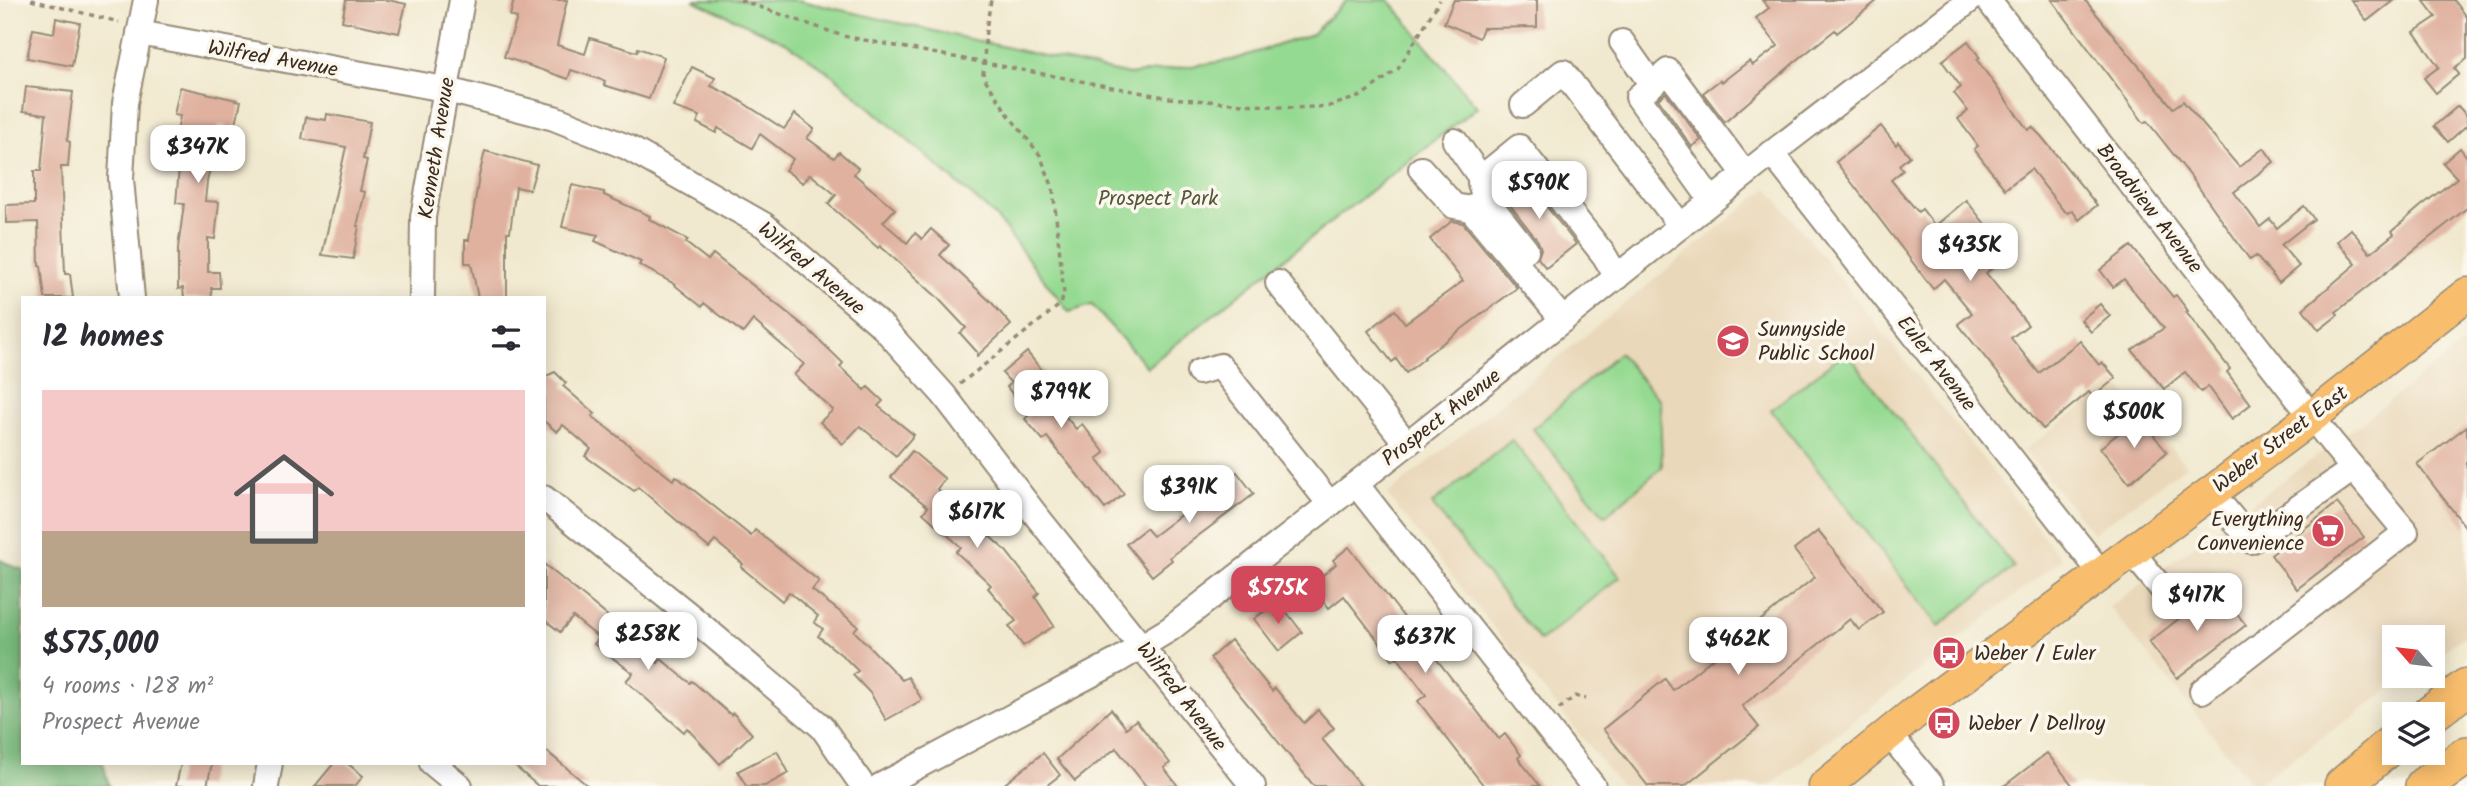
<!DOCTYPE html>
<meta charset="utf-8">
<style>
:root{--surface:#fff;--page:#f7f7f7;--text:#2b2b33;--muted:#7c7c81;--accent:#d1495b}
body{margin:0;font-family:Kalam,sans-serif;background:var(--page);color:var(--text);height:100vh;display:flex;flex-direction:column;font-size:26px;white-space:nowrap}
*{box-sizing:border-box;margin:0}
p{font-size:23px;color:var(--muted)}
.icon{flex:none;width:38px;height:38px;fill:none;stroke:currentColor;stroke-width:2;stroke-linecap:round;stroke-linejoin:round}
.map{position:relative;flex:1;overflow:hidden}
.details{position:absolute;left:21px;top:296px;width:525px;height:469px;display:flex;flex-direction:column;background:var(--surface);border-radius:0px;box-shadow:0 4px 18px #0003}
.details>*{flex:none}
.needle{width:46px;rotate:298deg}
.fabs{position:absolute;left:2382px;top:625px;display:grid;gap:14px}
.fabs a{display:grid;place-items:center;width:63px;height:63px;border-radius:0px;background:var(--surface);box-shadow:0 4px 18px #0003;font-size:35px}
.price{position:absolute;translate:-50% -60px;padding:0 16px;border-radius:14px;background:#fff;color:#222;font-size:23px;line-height:46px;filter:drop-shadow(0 2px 4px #0008)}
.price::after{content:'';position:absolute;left:50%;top:42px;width:21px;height:16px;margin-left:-10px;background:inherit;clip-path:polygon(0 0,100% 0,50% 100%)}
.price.selected{background:var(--accent);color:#fff}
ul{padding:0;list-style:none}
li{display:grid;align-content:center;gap:14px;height:371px;padding:0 21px}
li span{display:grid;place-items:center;height:217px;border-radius:0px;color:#555}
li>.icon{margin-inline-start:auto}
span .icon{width:126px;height:126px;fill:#fffc;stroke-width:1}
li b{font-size:30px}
h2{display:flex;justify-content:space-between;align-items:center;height:84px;padding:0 21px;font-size:30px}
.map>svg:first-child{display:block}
.built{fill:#ead8ba}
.green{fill:#95da92;stroke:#688258;stroke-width:2}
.forest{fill:#78ba7c;stroke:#5a724d;stroke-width:2}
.building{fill:#e0b19f}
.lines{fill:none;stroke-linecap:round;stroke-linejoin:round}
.minor-casing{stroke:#968a76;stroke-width:28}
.major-casing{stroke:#968a76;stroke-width:35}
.highway-casing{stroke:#968a76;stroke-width:40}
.path{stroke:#968a76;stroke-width:3.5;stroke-dasharray:5 5;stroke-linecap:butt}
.minor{stroke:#fff;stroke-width:24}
.major{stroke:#f9be6d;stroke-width:32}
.highway{stroke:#f9be6d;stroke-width:37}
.labels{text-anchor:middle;stroke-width:7;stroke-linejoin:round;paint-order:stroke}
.street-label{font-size:21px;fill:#3b2a1e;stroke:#fbf7ec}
.park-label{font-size:21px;fill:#52563b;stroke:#fbf7ec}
.poi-label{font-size:21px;fill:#3b2a1e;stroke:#fbf7ec;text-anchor:start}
</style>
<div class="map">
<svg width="2467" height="786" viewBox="0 0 2467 786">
<rect width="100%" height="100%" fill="#fbf7ec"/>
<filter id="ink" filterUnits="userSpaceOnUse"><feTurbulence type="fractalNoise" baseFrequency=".0143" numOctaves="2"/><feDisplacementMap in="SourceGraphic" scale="14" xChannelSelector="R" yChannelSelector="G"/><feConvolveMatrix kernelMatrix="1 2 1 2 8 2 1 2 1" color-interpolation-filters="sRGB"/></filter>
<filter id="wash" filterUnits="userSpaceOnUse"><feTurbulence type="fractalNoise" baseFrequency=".00686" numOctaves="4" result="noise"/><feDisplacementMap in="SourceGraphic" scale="28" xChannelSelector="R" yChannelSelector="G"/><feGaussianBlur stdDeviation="1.57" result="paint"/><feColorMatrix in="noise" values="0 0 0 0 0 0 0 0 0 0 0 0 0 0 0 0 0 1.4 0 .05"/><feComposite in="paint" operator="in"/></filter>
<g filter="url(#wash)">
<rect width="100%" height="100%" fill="#f1e9cf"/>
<g class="built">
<polygon points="1768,188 2062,559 1769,786 1621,786 1387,495"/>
<polygon points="2467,341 2467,634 2433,659 2432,637 2394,637 2394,676 2409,676 2254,786 2109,607 2336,442"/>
<polygon points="2116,382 2186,466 2093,533 2024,450"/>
</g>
<g class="green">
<polygon points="693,0 797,0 1129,75 1232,60 1312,34 1347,0 1389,0 1477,107 1147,367 1092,305 1069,312 995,216 835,77 787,43"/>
<polygon points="1846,351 2014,567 1939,626 1771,410"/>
<polygon points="1619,353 1660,401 1662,467 1605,516 1533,429"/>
<polygon points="1512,440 1620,577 1540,641 1432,504"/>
</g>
<polygon class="forest" points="0,560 17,568 23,569 23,763 103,763 109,786 0,786"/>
<g id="blocks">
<g class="building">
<polygon points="346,0 388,0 406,4 399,33 342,21"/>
<polygon points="514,0 567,0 557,45 585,54 590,38 637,52 638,48 664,57 649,99 604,85 605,81 571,70 568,79 504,57 517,18 510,16"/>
<polygon points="1454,0 1537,0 1537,27 1483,28 1479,38 1444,23"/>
<polygon points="1762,0 1878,0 1837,33 1835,30 1796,61 1725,122 1703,93 1720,80 1722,82 1749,61 1753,65 1778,46 1756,18 1769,8"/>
<polygon points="2052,0 2085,0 2173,108 2183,101 2239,167 2264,148 2274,162 2234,192 2260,227 2270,219 2277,228 2304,206 2314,219 2281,245 2299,266 2279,283 2256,256 2250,260 2192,178 2147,121 2144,123"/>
<polygon points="2351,0 2394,0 2367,21"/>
<polygon points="2423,0 2454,0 2467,17 2467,59 2454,68 2459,74 2436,93 2424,78 2439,67 2414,32 2436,17"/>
<polygon points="56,18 80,23 72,66 27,58 33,29 54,33"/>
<polygon points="1968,41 1980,58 1977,60 2028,130 2032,127 2041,136 2097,205 2079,220 2072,210 2068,213 2063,210 2031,169 2005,189 1974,149 1978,146 1958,119 1968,111 1954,93 1961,87 1942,61"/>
<polygon points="692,67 715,78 711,86 734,97 784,129 795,114 814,129 807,138 834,158 839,152 858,168 854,174 895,209 883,222 907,243 915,233 922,239 931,229 949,245 940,255 992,303 1011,325 977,356 977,352 960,333 966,328 937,297 880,246 878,248 828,204 836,195 810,174 803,183 785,170 793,159 760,134 752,148 718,128 716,133 697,123 700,116 673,107"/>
<polygon points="26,87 73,92 67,141 70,142 68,167 61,167 65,274 70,274 73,298 45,298 41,266 39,266 38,222 6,223 6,205 34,204 34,171 41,171 46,114 23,111"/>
<polygon points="180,87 241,101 235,128 219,125 207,182 205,201 219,202 215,239 208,238 208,272 219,272 220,288 211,288 212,298 184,298 183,288 178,289 178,248 184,204 176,203 179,168 175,168 179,149 174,148 180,116 174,115"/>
<polygon points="1666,93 1701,140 1692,147 1658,99"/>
<polygon points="2458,106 2467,116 2467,125 2448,142 2434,126"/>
<polygon points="327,114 370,122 363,159 367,160 360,191 365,192 357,226 359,226 353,259 322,255 346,147 302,139 306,117 326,120"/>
<polygon points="1881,126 1896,145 1898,142 1910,156 1899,165 1903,170 1891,180 1918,212 1922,209 1935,226 1966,200 1985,224 1973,234 1997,264 1986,273 2028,325 2011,338 2039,373 2080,341 2099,365 2102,362 2116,378 2093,397 2089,392 2043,429 1958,324 1972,313 1944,279 1933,289 1836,162"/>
<polygon points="2460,148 2467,157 2467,208 2336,312 2338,315 2319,330 2303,309 2356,264 2337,241 2351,229 2370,253 2394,234 2392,231 2421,206 2457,178 2443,163"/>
<polygon points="485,151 537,165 530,190 516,187 510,232 507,232 507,298 478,298 471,263 465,263 465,240 469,240 479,176"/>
<polygon points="1522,175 1576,244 1546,268 1538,258 1541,249 1538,241 1500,192"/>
<polygon points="572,185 604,192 604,195 650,216 649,219 688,240 686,243 708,260 713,254 808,329 843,363 840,367 865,390 868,387 883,401 878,406 914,435 896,456 860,426 843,444 820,422 833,410 794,375 804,364 753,320 743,333 704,303 702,307 671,282 639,265 641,262 595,241 598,235 562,227"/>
<polygon points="1452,221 1463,223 1517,288 1424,357 1425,358 1406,373 1396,359 1392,362 1368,331 1395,310 1405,323 1463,281 1430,239"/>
<polygon points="2131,246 2173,297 2176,295 2188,311 2186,312 2230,369 2227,372 2251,404 2232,419 2208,386 2201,392 2185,372 2164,389 2132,350 2164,328 2124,279 2113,287 2100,270"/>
<polygon points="2100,304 2110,316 2091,332 2081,320"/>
<polygon points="1027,352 1049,379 1040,386 1076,429 1082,424 1105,453 1097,459 1124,494 1105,509 1047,437 1043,440 1025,419 1029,415 1007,387 1011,383 1002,373"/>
<polygon points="555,372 566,383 563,386 595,414 592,416 630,446 673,480 676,476 751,536 755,530 819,581 812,590 858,626 854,631 902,680 908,677 922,700 886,720 871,694 853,675 858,671 844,657 818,636 823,629 814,622 818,616 789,592 782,601 741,567 743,564 715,541 709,548 638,487 634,491 585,456 591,449 563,425 557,432 544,421 544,377"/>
<polygon points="2139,417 2167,452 2129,483 2100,448"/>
<polygon points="2467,426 2467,529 2417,464"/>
<polygon points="912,451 945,479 937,489 1006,551 1039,593 1035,597 1054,626 1023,646 1009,626 1016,621 988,588 991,585 956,552 961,547 923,513 928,507 891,477"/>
<polygon points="1237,472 1254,494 1170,557 1172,560 1152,576 1126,544 1146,528 1153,536"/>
<polygon points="2337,503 2364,537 2297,589 2271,555"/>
<polygon points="1818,531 1883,612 1859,630 1850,619 1742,706 1759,727 1685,786 1648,786 1603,729 1665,679 1673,690 1815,577 1794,550"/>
<polygon points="1349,547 1499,739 1505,734 1521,755 1518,758 1540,786 1484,786 1418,701 1426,695 1397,657 1393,660 1344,596 1329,608 1310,586 1336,564 1333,560"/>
<polygon points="544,564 632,636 629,640 658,663 661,659 690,683 692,681 731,715 733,713 752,734 720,764 687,728 684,732 626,681 633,673 594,644 599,638 573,617 560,632 544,619"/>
<polygon points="2217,589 2246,625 2177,678 2149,642"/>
<polygon points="1278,601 1302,632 1279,651 1254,619"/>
<polygon points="1231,640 1272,691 1275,688 1304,723 1318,710 1334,728 1322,739 1361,786 1314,786 1210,658"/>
<polygon points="1111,709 1126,728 1136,720 1170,763 1164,768 1178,786 1146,786 1116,748 1075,781 1057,759"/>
<polygon points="544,749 588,786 538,786 511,763 544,763"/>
<polygon points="777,751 789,773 765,786 746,786 738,771"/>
<polygon points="1043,753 1060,775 1046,786 1002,786"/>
<polygon points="2047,753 2073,786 2004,786"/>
<polygon points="181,763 212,763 207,786 176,786"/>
<polygon points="334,763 347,763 363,776 355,786 315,786"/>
</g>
</g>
</g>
<g filter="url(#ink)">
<use href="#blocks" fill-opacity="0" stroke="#968a76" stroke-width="2"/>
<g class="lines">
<defs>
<g id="minor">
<polyline points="1988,0 2333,444 2406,532 2202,691"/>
<polyline points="139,33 444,89 554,118 627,147 764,225 882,326 944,395 1035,514 1253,786"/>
<polyline points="1622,42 1652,85"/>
<polyline points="1523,105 1563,72 1681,226"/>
<polyline points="1455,141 1481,178"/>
<polyline points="1772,153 2101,573"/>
<polyline points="1421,169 1454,206 1471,209 1563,320"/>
<polyline points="1485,198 1526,250"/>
<polyline points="1712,201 1638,97 1668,71 1745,174"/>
<polyline points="1471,209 1485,198 1480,183 1481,178 1519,147 1604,255 1617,277"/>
<polyline points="1278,283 1407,444"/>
<polyline points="132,298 121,179 125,103 146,0"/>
<polyline points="422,298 423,217 462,0"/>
<polyline points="1199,372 1220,366 1330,504"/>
<polyline points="1356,484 1593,786"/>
<polyline points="2211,492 2251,541 2353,469"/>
<polyline points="544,498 689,615 822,727 863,786"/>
<polyline points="2131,551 2168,596"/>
<polyline points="1889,734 1932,786"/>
<polyline points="432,763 460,786"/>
<polyline points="266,786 270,763"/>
<polyline points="880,786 1117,661 1170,629 1407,444 1772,153 1970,0"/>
</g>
<polyline id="major" points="1825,786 1912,715 2295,430 2467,294"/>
<g id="highway">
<polyline points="2431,714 2467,687"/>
<polyline points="2343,786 2394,742"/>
<polyline points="2424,786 2467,755"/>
</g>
</defs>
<use href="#minor" class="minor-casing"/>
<use href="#major" class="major-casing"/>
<use href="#highway" class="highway-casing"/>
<g class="path">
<polyline points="31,0 119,22"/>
<polyline points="740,0 843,36 1170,98 1293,108 1330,106 1361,96 1398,69 1440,0"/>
<polyline points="960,384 1061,304 1064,294 1053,188 1040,155 1010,117 983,76 986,29 991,0"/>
<polyline points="1559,709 1575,696 1586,699"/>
</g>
<use href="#minor" class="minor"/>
<use href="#major" class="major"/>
<use href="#highway" class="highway"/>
</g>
</g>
<defs>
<symbol id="school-disc" viewBox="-11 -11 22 22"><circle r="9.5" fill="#d1495b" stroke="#fbf7ec"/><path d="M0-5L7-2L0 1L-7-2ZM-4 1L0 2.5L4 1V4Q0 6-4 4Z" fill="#fff"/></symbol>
<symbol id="supermarket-disc" viewBox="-11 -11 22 22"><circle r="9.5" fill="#d1495b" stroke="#fbf7ec"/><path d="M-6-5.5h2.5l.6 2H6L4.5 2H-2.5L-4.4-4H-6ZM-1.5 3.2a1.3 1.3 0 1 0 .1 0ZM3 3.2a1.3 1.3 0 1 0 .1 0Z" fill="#fff"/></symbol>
<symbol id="bus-disc" viewBox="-11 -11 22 22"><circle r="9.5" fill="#d1495b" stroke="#fbf7ec"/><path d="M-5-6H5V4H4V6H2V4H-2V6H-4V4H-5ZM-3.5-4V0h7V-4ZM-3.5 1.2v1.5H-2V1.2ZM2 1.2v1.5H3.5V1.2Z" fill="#fff"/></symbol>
</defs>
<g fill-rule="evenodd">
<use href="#school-disc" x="1714" y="322" width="38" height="38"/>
<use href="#supermarket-disc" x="2309" y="512" width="38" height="38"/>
<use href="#bus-disc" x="1930" y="634" width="38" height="38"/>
<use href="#bus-disc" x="1925" y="704" width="38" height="38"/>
</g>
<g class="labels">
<g class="street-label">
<text transform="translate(273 58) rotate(10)" y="7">Wilfred Avenue</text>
<text transform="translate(436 148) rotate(-81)" y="7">Kenneth Avenue</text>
<text transform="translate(2150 208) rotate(52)" y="7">Broadview Avenue</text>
<text transform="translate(812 268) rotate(40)" y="7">Wilfred Avenue</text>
<text transform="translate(1937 363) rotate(52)" y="7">Euler Avenue</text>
<text transform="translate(1441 417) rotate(-38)" y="7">Prospect Avenue</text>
<text transform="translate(2280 439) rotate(-37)" y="7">Weber Street East</text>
<text transform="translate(1182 696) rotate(52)" y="7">Wilfred Avenue</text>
</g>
<g class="park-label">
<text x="1158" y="205">Prospect Park</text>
</g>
<g class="poi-label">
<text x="1758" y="336">Sunnyside<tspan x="1758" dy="24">Public School</tspan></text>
<text x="2304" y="526" text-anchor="end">Everything<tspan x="2304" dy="24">Convenience</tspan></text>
<text x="1974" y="660">Weber / Euler</text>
<text x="1968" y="730">Weber / Dellroy</text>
</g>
</g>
</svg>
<div class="fabs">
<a><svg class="needle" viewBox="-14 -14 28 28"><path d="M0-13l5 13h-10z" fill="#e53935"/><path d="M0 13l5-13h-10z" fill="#7c7c81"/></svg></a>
<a><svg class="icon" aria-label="layers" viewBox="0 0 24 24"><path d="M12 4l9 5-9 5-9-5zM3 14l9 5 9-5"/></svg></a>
</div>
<b class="price" style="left:198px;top:185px">$347K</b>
<b class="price" style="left:1539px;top:221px">$590K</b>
<b class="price" style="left:1970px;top:283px">$435K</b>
<b class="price" style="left:1061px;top:430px">$799K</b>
<b class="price" style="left:2134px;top:450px">$500K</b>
<b class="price" style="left:1189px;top:525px">$391K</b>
<b class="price" style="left:977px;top:550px">$617K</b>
<b class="price selected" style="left:1278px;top:626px">$575K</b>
<b class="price" style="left:2197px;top:633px">$417K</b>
<b class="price" style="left:648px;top:672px">$258K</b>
<b class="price" style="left:1425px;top:675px">$637K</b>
<b class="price" style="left:1738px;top:677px">$462K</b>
<section class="details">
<h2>12 homes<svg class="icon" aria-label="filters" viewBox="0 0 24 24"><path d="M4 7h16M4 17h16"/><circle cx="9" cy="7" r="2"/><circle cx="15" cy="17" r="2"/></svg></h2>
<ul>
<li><span style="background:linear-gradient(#f6c9c9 65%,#b9a48a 0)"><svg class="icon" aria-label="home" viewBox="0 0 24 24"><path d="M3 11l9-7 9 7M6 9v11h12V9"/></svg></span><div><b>$575,000</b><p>4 rooms · 128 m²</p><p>Prospect Avenue</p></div></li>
</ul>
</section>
</div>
